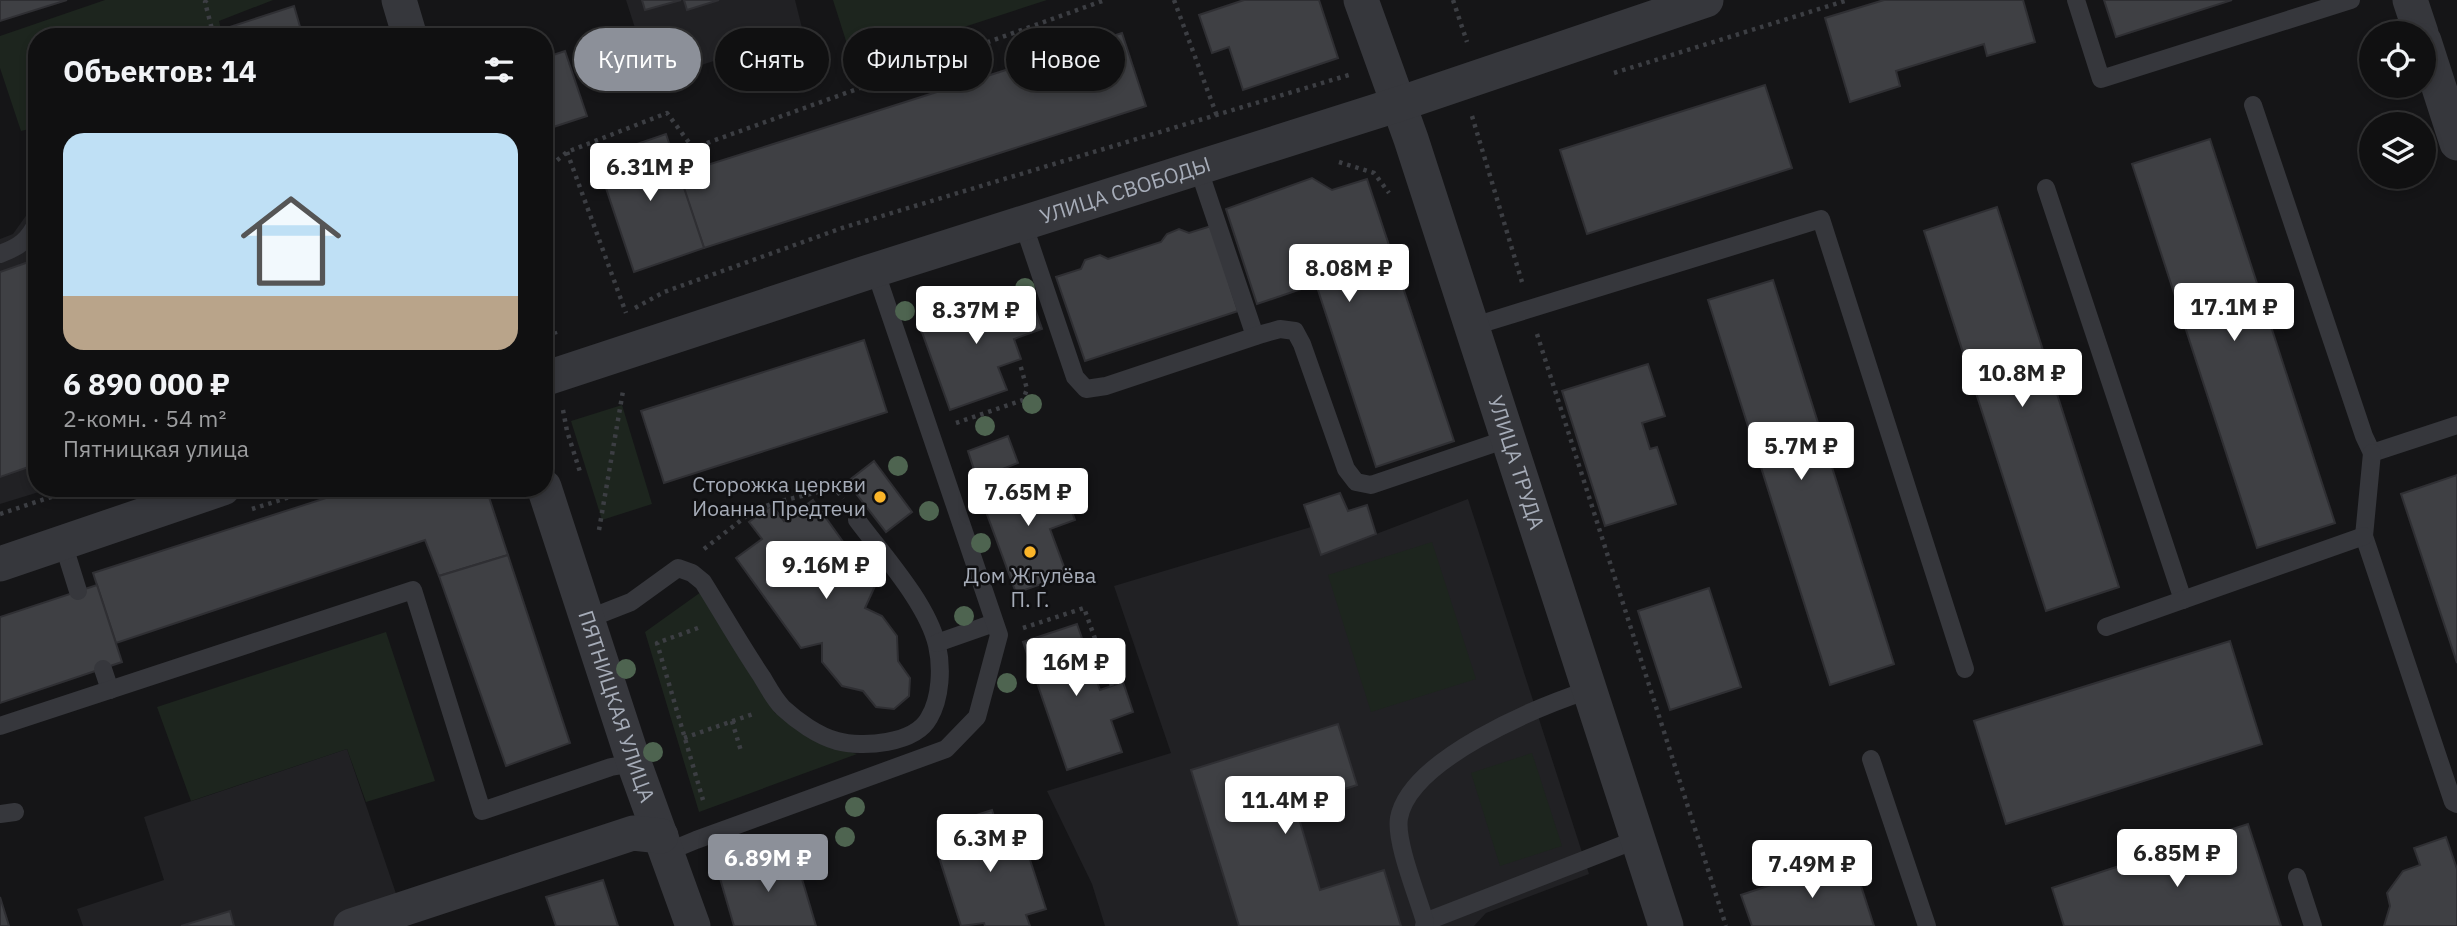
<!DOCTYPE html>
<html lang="ru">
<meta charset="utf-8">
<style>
:root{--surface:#101011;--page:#19191a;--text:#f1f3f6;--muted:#9c9d9f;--line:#303031;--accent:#8c9099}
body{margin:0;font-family:"IBM Plex Sans",sans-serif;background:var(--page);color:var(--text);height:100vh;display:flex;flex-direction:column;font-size:26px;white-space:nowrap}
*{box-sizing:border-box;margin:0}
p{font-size:23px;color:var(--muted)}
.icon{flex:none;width:38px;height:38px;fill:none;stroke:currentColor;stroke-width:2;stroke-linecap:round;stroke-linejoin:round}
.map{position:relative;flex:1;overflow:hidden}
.sheet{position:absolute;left:28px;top:28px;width:525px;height:469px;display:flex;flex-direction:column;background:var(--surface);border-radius:28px;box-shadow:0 4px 10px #0003,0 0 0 2px var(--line)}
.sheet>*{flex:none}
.top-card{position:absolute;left:574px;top:28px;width:665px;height:63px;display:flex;gap:14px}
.tools{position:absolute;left:2359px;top:21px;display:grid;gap:14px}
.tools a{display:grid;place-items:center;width:77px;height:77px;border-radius:50%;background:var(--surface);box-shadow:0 4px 10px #0003,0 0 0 2px var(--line);font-size:35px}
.price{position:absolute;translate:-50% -60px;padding:0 16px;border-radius:7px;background:#fff;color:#222;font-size:23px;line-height:46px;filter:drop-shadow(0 2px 4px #0008)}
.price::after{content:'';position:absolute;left:50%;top:42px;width:21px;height:16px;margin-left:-10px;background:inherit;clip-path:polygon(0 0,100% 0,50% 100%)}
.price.selected{background:var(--accent);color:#fff}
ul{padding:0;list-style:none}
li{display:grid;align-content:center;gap:14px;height:371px;padding:0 35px}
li+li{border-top:2px solid var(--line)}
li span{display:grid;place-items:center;height:217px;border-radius:21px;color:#555}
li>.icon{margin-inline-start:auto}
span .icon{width:126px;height:126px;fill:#fffc;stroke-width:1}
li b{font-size:30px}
h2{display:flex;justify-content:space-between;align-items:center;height:84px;padding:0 35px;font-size:30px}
.pill{padding:0 24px;border-radius:32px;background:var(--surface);box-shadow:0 4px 10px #0003,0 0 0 2px var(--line);font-size:24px;line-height:63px}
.pill.selected{background:var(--accent);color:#fff}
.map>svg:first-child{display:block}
.built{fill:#212124}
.green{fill:#1d251e}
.building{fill:#3f4044;stroke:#2f2f33;stroke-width:2}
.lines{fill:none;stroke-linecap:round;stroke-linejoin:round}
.path{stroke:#3c3e43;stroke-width:4.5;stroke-dasharray:3.5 5;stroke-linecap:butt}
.lane{stroke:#36373c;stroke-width:18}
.street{stroke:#36373c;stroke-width:35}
.tree{fill:#4e6450}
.poi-dot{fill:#fbb529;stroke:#101012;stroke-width:2.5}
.labels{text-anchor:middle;stroke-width:5;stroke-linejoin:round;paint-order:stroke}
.street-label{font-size:21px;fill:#a6acb8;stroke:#101012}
.poi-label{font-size:21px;fill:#a6acb8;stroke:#101012;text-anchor:end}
</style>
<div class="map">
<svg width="2457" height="926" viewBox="0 0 2457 926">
<rect width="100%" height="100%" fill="#151517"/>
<g class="built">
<polygon points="626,0 795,0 803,32 652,81"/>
<polygon points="37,175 37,488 52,488 0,504 0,239 13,234 28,213 30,176"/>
<polygon points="1468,499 1589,874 1486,913 1474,926 1105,926 1092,884 1047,791 1171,753 1114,586 1311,527 1321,555"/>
<polygon points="347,749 407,926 83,926 77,909 164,880 144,817"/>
</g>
<g class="green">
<polygon points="105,0 273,0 219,21 223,37 37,37 37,127 21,131 0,68 0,36"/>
<polygon points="833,0 1047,0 853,63"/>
<polygon points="622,405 652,504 602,520 571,421"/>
<polygon points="1432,542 1476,679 1371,712 1328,575"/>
<polygon points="701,592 775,713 829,747 857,754 699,812 645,632"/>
<polygon points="386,632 435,781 366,802 347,749 191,801 157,707"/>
<polygon points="1532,753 1562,846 1500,866 1471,773"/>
</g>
<g class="building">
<polygon points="0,0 67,0 0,21"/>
<polygon points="642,0 681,0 645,10"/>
<polygon points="684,0 719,0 687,10"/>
<polygon points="1244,0 1319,0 1338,58 1243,90 1229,47 1212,53 1199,15"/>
<polygon points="1884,0 2023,0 2035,42 1987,56 1984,44 1896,71 1900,86 1850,102 1825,18"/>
<polygon points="2104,0 2232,0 2116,37"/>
<polygon points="294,6 303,37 233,37 230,27"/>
<polygon points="1122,33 1146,106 704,248 679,174"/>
<polygon points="565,51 587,116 544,130 544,58"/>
<polygon points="1765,85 1792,168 1587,234 1560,150"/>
<polygon points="666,134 704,248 634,272 596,158"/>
<polygon points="2210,139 2335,523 2257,548 2132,164"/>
<polygon points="1312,178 1332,190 1367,179 1454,441 1376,467 1316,284 1257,304 1226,209"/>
<polygon points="1997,207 2119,587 2046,611 1924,231"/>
<polygon points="1211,226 1238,311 1085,361 1056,277 1081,269 1085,260 1100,255 1108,259 1161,242 1167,234 1179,229 1189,233"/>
<polygon points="37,259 37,464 0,477 0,272"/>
<polygon points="1773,280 1894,664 1830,685 1708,300"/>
<polygon points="1008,289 1016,312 1034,306 1042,329 1014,339 1021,359 998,367 1007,390 950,410 918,321"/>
<polygon points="864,340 887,412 664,483 641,411"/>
<polygon points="1648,364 1665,416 1642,423 1650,449 1657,447 1676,504 1605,526 1562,391"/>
<polygon points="1008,436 1018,463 977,479 968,451"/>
<polygon points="874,461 912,512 886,532 847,482"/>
<polygon points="1029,471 1035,487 1060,479 1075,520 1050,529 1067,575 1016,593 978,490"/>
<polygon points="2457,475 2457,663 2401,494"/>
<polygon points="357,488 486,488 508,555 439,576 425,540 116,643 93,573"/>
<polygon points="1340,493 1348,511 1367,505 1376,534 1321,555 1304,505"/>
<polygon points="813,500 875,586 865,608 882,616 897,636 898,661 910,678 909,696 894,709 876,707 863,691 842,686 822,662 822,643 801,648 736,558 762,539 749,522 772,505 784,521"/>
<polygon points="508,555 570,743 506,766 439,576"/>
<polygon points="97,585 122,662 0,703 0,617"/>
<polygon points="1709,588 1741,687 1670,710 1638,611"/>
<polygon points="1077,624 1100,690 1123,682 1133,712 1111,720 1122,752 1067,770 1023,642"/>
<polygon points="2230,641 2262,744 2006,824 1974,721"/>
<polygon points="1338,724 1357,785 1295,805 1320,890 1384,870 1401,926 1239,926 1191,770"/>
<polygon points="992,810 1000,835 1020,829 1046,909 1026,915 1030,926 985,926 984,923 961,926 939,857 950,853 942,826"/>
<polygon points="2248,824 2281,926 2064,926 2052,888"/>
<polygon points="2446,837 2457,869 2457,926 2384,926 2390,906 2387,893 2403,871 2420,865 2414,848"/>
<polygon points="794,852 816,926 734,926 719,875"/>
<polygon points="1852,858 1874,926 1752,926 1741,895"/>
<polygon points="603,880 618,926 556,926 546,897"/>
<polygon points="0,897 9,926 0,926"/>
<polygon points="230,911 234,926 181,926"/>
</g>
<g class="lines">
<g class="path">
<polyline points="207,0 205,2 214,37"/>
<polyline points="1174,0 1217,116"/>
<polyline points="1453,0 1467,42"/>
<polyline points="1614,73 1848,0"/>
<polyline points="1472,116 1522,282"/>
<polyline points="567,152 626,313"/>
<polyline points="1339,162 1374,173 1389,193"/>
<polyline points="544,171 567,152 667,113 693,148 1105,0"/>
<polyline points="544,299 556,336"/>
<polyline points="635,308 664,292 842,228 1352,74"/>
<polyline points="1537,334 1726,926"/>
<polyline points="563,410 567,431 581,475"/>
<polyline points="956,423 1023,400 1027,389 1020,364"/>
<polyline points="833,485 843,499"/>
<polyline points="252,509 318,488"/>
<polyline points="0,514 78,488"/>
<polyline points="599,530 623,391"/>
<polyline points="704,549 749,514 773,503 835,488"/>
<polyline points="698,628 657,643 703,800"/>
<polyline points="1023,628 1084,608 1112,686"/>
<polyline points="732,721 741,751"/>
<polyline points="684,738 753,714"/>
</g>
<g class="lane">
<polyline points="2076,0 2101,79 2351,0"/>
<polyline points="2253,105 2364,436 2372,453 2457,425"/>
<polyline points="1198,167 1255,336"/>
<polyline points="2046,188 2183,600"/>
<polyline points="1023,223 1075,377 1086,389 1106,386 1262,334 1280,329 1295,331 1302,344 1346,469 1356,482 1371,485 1507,439"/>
<path d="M 0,254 C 19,247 29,240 37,222"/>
<polyline points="1471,327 1821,219 1965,669"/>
<polyline points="2372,453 2364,536 2453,802 2457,804"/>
<polyline points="63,543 78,591"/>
<path d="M 585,620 L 631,602 L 678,568 L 692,573 L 703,582 C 723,614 741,646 762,677 C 768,687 774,699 783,708 C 797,721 818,736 837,741 C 862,748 915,744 929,718 C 941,698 942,667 937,645 C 927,603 883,555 857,520"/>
<polyline points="2106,627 2364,536"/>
<polyline points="937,643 994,623"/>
<polyline points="103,669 110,690"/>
<polyline points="0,726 413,590 482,811 611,767 634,763"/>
<polyline points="1871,759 1927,926"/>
<polyline points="0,814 15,812"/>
<polyline points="667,852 696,840 946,749 977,717 999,635 875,270"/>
<polyline points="2297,877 2313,926"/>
<polyline points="1425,922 1638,839"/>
<path d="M 1424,926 L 1425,922 C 1418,897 1395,842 1399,818 C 1410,759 1537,707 1589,690"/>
</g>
<g class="street">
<polyline points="399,0 410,37"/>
<path id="s1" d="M 1361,0 L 1411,139 L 1666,926"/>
<polyline points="2410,0 2421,33"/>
<polyline points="2424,41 2457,143"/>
<path id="s2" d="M 544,379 L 875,270 L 1399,104 L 1706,0"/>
<path id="s3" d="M 544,487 L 634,763 L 693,926"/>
<polyline points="0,564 223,488"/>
<polyline points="351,926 633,833 661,836"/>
</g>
</g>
<g class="tree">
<circle cx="1025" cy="288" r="10"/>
<circle cx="905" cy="311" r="10"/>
<circle cx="1032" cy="404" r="10"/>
<circle cx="985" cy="426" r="10"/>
<circle cx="898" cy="466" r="10"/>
<circle cx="929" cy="511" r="10"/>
<circle cx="981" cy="543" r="10"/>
<circle cx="964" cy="616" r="10"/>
<circle cx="626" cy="669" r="10"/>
<circle cx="1007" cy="683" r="10"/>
<circle cx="653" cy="752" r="10"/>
<circle cx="855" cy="807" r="10"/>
<circle cx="845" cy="837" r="10"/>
</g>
<g class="poi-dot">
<circle cx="880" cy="497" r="7"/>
<circle cx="1030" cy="552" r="7"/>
</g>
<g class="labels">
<g class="street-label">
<text dy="7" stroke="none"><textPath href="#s2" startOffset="611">УЛИЦА СВОБОДЫ</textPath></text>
<text dy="7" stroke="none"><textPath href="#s1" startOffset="488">УЛИЦА ТРУДА</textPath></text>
<text dy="7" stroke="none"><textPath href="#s3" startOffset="231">ПЯТНИЦКАЯ УЛИЦА</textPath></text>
</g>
<g class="poi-label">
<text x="866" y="492">Сторожка церкви<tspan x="866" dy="24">Иоанна Предтечи</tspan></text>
<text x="1030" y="583" text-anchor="middle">Дом Жгулёва<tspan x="1030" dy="24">П. Г.</tspan></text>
</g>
</g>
</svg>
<div class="tools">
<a><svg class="icon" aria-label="locate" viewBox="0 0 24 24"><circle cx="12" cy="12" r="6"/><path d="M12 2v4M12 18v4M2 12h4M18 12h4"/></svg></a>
<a><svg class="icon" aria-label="layers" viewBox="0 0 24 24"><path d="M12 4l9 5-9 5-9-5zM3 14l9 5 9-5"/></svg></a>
</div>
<b class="price" style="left:650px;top:203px">6.31M ₽</b>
<b class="price" style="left:1349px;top:304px">8.08M ₽</b>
<b class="price" style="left:2234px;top:343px">17.1M ₽</b>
<b class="price" style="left:976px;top:346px">8.37M ₽</b>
<b class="price" style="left:2022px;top:409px">10.8M ₽</b>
<b class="price" style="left:1801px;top:482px">5.7M ₽</b>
<b class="price" style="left:1028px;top:528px">7.65M ₽</b>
<b class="price" style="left:826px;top:601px">9.16M ₽</b>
<b class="price" style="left:1076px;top:698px">16M ₽</b>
<b class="price" style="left:1285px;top:836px">11.4M ₽</b>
<b class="price" style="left:990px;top:874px">6.3M ₽</b>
<b class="price" style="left:2177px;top:889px">6.85M ₽</b>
<b class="price selected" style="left:768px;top:894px">6.89M ₽</b>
<b class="price" style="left:1812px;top:900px">7.49M ₽</b>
<div class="top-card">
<a class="pill selected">Купить</a>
<a class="pill">Снять</a>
<a class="pill">Фильтры</a>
<a class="pill">Новое</a>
</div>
<section class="sheet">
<h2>Объектов: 14<svg class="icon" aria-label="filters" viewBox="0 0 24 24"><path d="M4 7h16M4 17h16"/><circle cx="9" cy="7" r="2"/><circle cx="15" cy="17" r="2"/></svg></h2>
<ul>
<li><span style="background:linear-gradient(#bfe0f5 75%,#b9a48a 0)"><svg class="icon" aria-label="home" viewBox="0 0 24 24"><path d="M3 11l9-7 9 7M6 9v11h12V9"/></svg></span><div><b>6 890 000 ₽</b><p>2-комн. · 54 m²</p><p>Пятницкая улица</p></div></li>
</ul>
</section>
</div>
